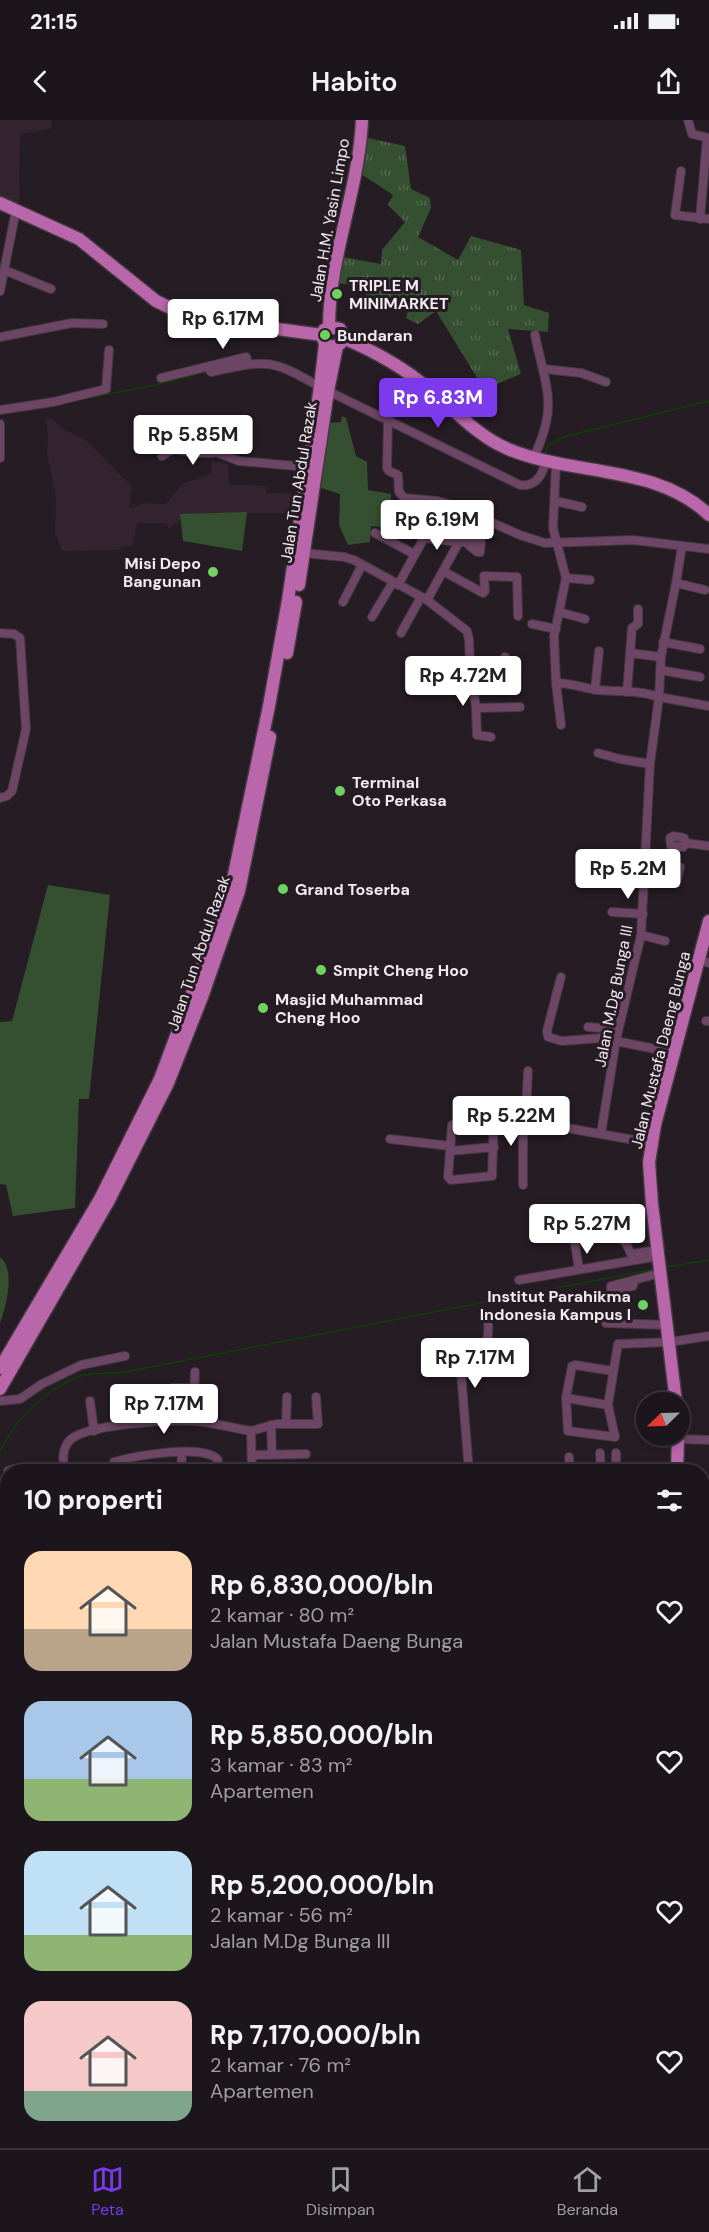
<!DOCTYPE html>
<html lang="id">
<meta charset="utf-8">
<style>
:root{--surface:#1c151b;--page:#251e24;--text:#f1f3f6;--muted:#a09fa3;--line:#3a343a;--accent:#7c3aed}
body{margin:0;font-family:"DM Sans",sans-serif;background:var(--page);color:var(--text);height:100vh;display:flex;flex-direction:column;font-size:22px;white-space:nowrap}
*{box-sizing:border-box;margin:0}
p{font-size:20px;color:var(--muted)}
.icon{flex:none;width:33px;height:33px;fill:none;stroke:currentColor;stroke-width:2;stroke-linecap:round;stroke-linejoin:round}
.map{position:relative;flex:1;overflow:hidden}
.panel{position:absolute;left:0px;top:1344px;width:710px;height:684px;display:flex;flex-direction:column;background:var(--surface);border-radius:24px 24px 0 0;box-shadow:0 3px 9px #0003,0 0 0 2px var(--line)}
.panel>*{flex:none}
.needle{width:39px;rotate:247deg}
.fabs{position:absolute;left:636px;top:1272px;display:grid;gap:12px}
.fabs a{display:grid;place-items:center;width:54px;height:54px;border-radius:50%;background:var(--surface);box-shadow:0 3px 9px #0003,0 0 0 2px var(--line);font-size:30px}
.price{position:absolute;translate:-50% -51px;padding:0 14px;border-radius:6px;background:#fff;color:#222;font-size:20px;line-height:39px;filter:drop-shadow(0 2px 3px #0008)}
.price::after{content:'';position:absolute;left:50%;top:36px;width:18px;height:14px;margin-left:-9px;background:inherit;clip-path:polygon(0 0,100% 0,50% 100%)}
.price.on{background:var(--accent);color:#fff}
ul{padding:0;list-style:none}
li{display:flex;align-items:center;gap:18px;height:150px;padding:0 24px}
li span{display:grid;place-items:center;flex:none;width:168px;height:120px;border-radius:18px;color:#555}
li>.icon{margin-inline-start:auto}
span .icon{width:72px;height:72px;fill:#fffc;stroke-width:1}
li b{font-size:26px}
h2{display:flex;justify-content:space-between;align-items:center;height:72px;padding:0 24px;font-size:26px}
.status{display:flex;justify-content:space-between;align-items:center;height:42px;padding:0 30px;background:var(--surface);direction:ltr}
.status svg{height:16px;fill:currentColor}
header{display:flex;justify-content:space-between;align-items:center;height:78px;padding:0 24px;background:var(--surface);font-size:27px;font-weight:600}
.tab-bar{display:flex;justify-content:space-around;align-items:center;height:84px;border-top:2px solid var(--line);background:var(--surface);font-size:16px;color:var(--muted)}
.tab-bar a{display:grid;justify-items:center;gap:3px}
.tab-bar .on{color:var(--accent)}
.map>svg:first-child{display:block}
.built{fill:#342430}
.green{fill:#355030}
.park{fill:url(#park-tufts)}
.lines{fill:none;stroke-linecap:round;stroke-linejoin:round}
.stream{stroke:#0e4105;stroke-width:1.5}
.street-casing{stroke:#433941;stroke-width:10}
.primary-casing{stroke:#433941;stroke-width:15}
.street{stroke:#6d4565;stroke-width:8}
.primary{stroke:#ba66ab;stroke-width:12}
.poi-dot{fill:#6fd360;stroke:#261c24;stroke-width:2}
.labels{text-anchor:middle;stroke-width:6;stroke-linejoin:round;paint-order:stroke}
.street-label{font-size:16px;fill:#f2eaf0;stroke:#261c24}
.poi-label{font-size:16px;font-weight:bold;fill:#f2eaf0;stroke:#261c24;text-anchor:start}
</style>
<div class="status"><b>21:15</b><svg viewBox="0 0 49 12"><path d="M0 12V9h3v3zM5 12V6h3v6zM10 12V3h3v9zM15 12V0h3v12zM26 1h20v11H26zM47 4h2v5h-2z"/></svg></div>
<header><svg class="icon" aria-label="back" viewBox="0 0 24 24"><path d="M15 5l-7 7 7 7"/></svg>Habito<svg class="icon" aria-label="share" viewBox="0 0 24 24"><path d="M12 15V3M7 8l5-5 5 5M5 13v7h14v-7"/></svg></header>
<div class="map">
<svg width="709" height="2028" viewBox="0 0 709 2028">
<defs>
<pattern id="park-tufts" width="24" height="20" patternUnits="userSpaceOnUse" patternTransform="scale(1.5)"><rect width="24" height="20" fill="#355030"/><path d="M3 7l-1-3M5 7V3M7 7l1-3M15 17l-1-3M17 17v-4M19 17l1-3" fill="none" stroke="#53694e"/></pattern>
</defs>
<rect width="100%" height="100%" fill="#261c24"/>
<g class="built">
<polygon points="0,0 51,0 51,9 20,14 19,85 0,78"/>
<polygon points="45,298 52,299 66,311 86,320 132,367 129,388 146,383 166,384 182,364 211,354 212,341 228,344 229,365 265,366 266,373 295,374 292,393 189,394 169,409 166,403 137,403 132,426 122,426 119,430 62,431 55,412 56,378 47,334 48,312"/>
</g>
<g class="green">
<polygon points="342,296 346,298 356,336 367,342 368,370 391,374 390,408 371,406 370,422 348,425 339,405 340,374 321,368 328,303 341,302"/>
<polygon points="247,392 242,431 183,421 180,394"/>
<polygon points="48,765 110,775 89,979 79,979 75,1088 13,1096 6,1065 0,1064 0,902 12,901"/>
<path d="M 0,1137 C 16,1150 6,1186 0,1203 Z"/>
</g>
<polygon class="park" points="368,18 405,26 411,69 430,78 431,88 418,117 458,140 471,116 521,130 524,185 549,193 548,212 508,209 521,254 484,269 436,191 418,204 406,198 409,188 392,175 384,191 364,189 367,168 339,163 343,137 381,144 382,130 405,102 388,85 393,75 361,54"/>
<g class="lines">
<g class="stream">
<polyline points="82,279 151,266 206,252"/>
<polyline points="545,333 548,326 563,317 709,281"/>
<polyline points="471,345 513,366"/>
<polyline points="666,1147 709,1140"/>
<path d="M 0,1331 C 15,1300 45,1270 78,1257 C 90,1252 107,1254 120,1253 L 655,1149"/>
</g>
<defs>
<g id="street">
<polyline points="688,0 692,14 709,18"/>
<polyline points="681,51 675,95 709,99"/>
<polyline points="700,99 707,18"/>
<polyline points="4,150 51,169"/>
<polyline points="0,171 16,90"/>
<polyline points="0,217 72,203 103,204"/>
<path d="M 207,247 L 211,252 C 267,240 270,238 320,267"/>
<polyline points="544,249 581,253 606,262"/>
<polyline points="161,258 246,237 248,243"/>
<path d="M 328,271 L 520,365 C 536,367 542,355 546,342"/>
<polyline points="0,290 53,282 106,269 109,230"/>
<polyline points="388,299 387,348 389,351 398,355 399,372 404,378 437,381 452,385 520,415 545,423 633,420 709,429"/>
<polyline points="0,304 0,338"/>
<polyline points="173,329 195,333 213,333"/>
<polyline points="162,336 173,329 179,320 183,319 239,341 307,347"/>
<path d="M 533,339 C 559,284 546,270 535,215"/>
<polyline points="556,344 553,408 566,458 554,516 556,563"/>
<polyline points="555,381 582,387"/>
<polyline points="375,413 414,434"/>
<polyline points="459,422 479,421 481,422 480,432 477,432 465,422"/>
<polyline points="303,433 344,437 354,440 427,480 467,511 469,519 470,544 476,588"/>
<polyline points="443,451 483,473 485,471 484,456 517,457 518,496"/>
<polyline points="566,458 590,460"/>
<polyline points="676,463 682,426"/>
<polyline points="398,465 424,418 459,422 427,480"/>
<polyline points="343,482 362,445"/>
<polyline points="559,492 585,499"/>
<polyline points="372,497 393,462"/>
<polyline points="532,504 556,509"/>
<polyline points="0,513 14,514 20,518 26,609 12,671 7,676 0,678"/>
<polyline points="401,513 421,477"/>
<polyline points="663,522 700,529"/>
<polyline points="661,537 676,463 705,470"/>
<polyline points="660,550 700,557"/>
<polyline points="472,559 512,559"/>
<polyline points="504,559 505,537"/>
<polyline points="595,570 599,531"/>
<polyline points="627,572 632,508 638,504 638,489"/>
<path d="M 561,605 L 556,563 C 572,563 583,568 598,570 C 618,572 640,570 659,577 L 661,537 L 630,533"/>
<polyline points="491,617 477,615 476,588 520,587"/>
<polyline points="598,633 620,639 650,644"/>
<polyline points="686,723 684,718 673,716 670,718 671,726 683,727 686,723 709,726"/>
<polyline points="644,760 676,763 680,747"/>
<polyline points="612,792 643,794"/>
<polyline points="641,815 665,821"/>
<polyline points="699,840 709,843"/>
<polyline points="561,857 547,911 548,917 562,921 601,918 675,933"/>
<polyline points="706,901 709,901"/>
<polyline points="588,907 618,909"/>
<polyline points="526,990 528,951"/>
<polyline points="452,1005 448,1057 451,1060 492,1056 494,998 497,994 532,990 542,993 567,1008 651,1023"/>
<polyline points="601,1014 616,920 641,815 650,644 659,577 709,586"/>
<polyline points="390,1019 450,1026"/>
<polyline points="450,1031 494,1027"/>
<polyline points="523,1065 523,990"/>
<polyline points="613,1112 626,1123 631,1134 658,1130"/>
<polyline points="574,1118 579,1149"/>
<polyline points="519,1160 659,1136"/>
<polyline points="634,1160 633,1166 614,1171 611,1169 611,1166 661,1153"/>
<polyline points="606,1203 668,1205"/>
<polyline points="613,1251 575,1245 572,1246 566,1278 568,1311 615,1317 608,1285 618,1224 670,1222 709,1216"/>
<polyline points="172,1268 195,1268"/>
<polyline points="566,1278 608,1285"/>
<polyline points="0,1281 20,1279 42,1264 81,1245 125,1236"/>
<polyline points="90,1281 94,1311"/>
<polyline points="193,1301 195,1252"/>
<polyline points="286,1304 287,1277"/>
<polyline points="271,1305 272,1334"/>
<polyline points="251,1311 276,1304 318,1304 316,1277"/>
<polyline points="678,1319 709,1320"/>
<polyline points="600,1333 601,1352"/>
<polyline points="616,1333 616,1352"/>
<polyline points="252,1335 306,1334"/>
<polyline points="569,1337 570,1352"/>
<polyline points="8,1351 14,1349 35,1352"/>
<path d="M 66,1352 C 62,1342 62,1330 69,1321 C 84,1304 168,1300 192,1301 C 211,1302 232,1308 251,1311 L 252,1352"/>
<path d="M 115,1352 L 114,1342 C 134,1336 204,1323 218,1340 L 218,1352"/>
<polyline points="181,1352 182,1333"/>
<path d="M 469,1352 L 461,1252 C 484,1232 490,1230 488,1199"/>
<polyline points="702,1423 709,1423"/>
<polyline points="702,1429 709,1429"/>
<polyline points="0,1471 7,1473 4,1499 8,1500"/>
<polyline points="0,1520 4,1499"/>
<polyline points="0,1559 8,1560"/>
<polyline points="702,1633 709,1631"/>
<polyline points="702,1700 709,1699"/>
<polyline points="0,1828 8,1828"/>
<polyline points="702,1953 709,1953"/>
<polyline points="0,1973 8,1974"/>
<polyline points="0,1981 8,1981"/>
<polyline points="702,1996 709,1997"/>
<polyline points="55,2020 55,2028"/>
<polyline points="111,2020 111,2028"/>
<polyline points="266,2020 266,2028"/>
<polyline points="315,2020 316,2028"/>
<polyline points="19,2028 19,2020"/>
<polyline points="640,2028 641,2020"/>
</g>
<g id="primary">
<polyline points="0,83 79,119 156,181 179,192 203,199 322,215"/>
<path d="M 329,207 C 329,136 359,70 362,0"/>
<path d="M 343,218 C 374,231 403,247 429,269 C 455,290 477,316 508,329 C 572,356 656,344 709,395"/>
<polyline points="299,465 328,271 337,226"/>
<polyline points="287,533 296,482"/>
<polyline points="0,1248 100,1079 160,959 231,769 269,586 288,480 320,267 325,224 322,215 324,210 329,207 340,209 343,215 340,224 332,227 325,224"/>
<polyline points="0,1269 108,1082 168,963 202,877 239,771 270,617"/>
<polyline points="676,1282 652,1084 649,1042 655,1005 709,801"/>
<polyline points="677,1352 678,1316"/>
<polyline points="702,1801 709,1828"/>
</g>
</defs>
<use href="#street" class="street-casing"/>
<use href="#primary" class="primary-casing"/>
<use href="#street" class="street"/>
<use href="#primary" class="primary"/>
</g>
<g class="poi-dot">
<circle cx="337" cy="174" r="6"/>
<circle cx="325" cy="215" r="6"/>
<circle cx="213" cy="452" r="6"/>
<circle cx="340" cy="671" r="6"/>
<circle cx="283" cy="769" r="6"/>
<circle cx="321" cy="850" r="6"/>
<circle cx="263" cy="888" r="6"/>
<circle cx="643" cy="1185" r="6"/>
</g>
<g class="labels">
<g class="street-label">
<text transform="translate(329 100) rotate(-80)" y="6">Jalan H.M. Yasin Limpo</text>
<text transform="translate(298 362) rotate(-81)" y="6">Jalan Tun Abdul Razak</text>
<text transform="translate(198 833) rotate(-71)" y="6">Jalan Tun Abdul Razak</text>
<text transform="translate(613 876) rotate(-79)" y="6">Jalan M.Dg Bunga III</text>
<text transform="translate(660 930) rotate(-76)" y="6">Jalan Mustafa Daeng Bunga</text>
</g>
<g class="poi-label">
<text x="349" y="171">TRIPLE M<tspan x="349" dy="18">MINIMARKET</tspan></text>
<text x="337" y="221">Bundaran</text>
<text x="201" y="449" text-anchor="end">Misi Depo<tspan x="201" dy="18">Bangunan</tspan></text>
<text x="352" y="668">Terminal<tspan x="352" dy="18">Oto Perkasa</tspan></text>
<text x="295" y="775">Grand Toserba</text>
<text x="333" y="856">Smpit Cheng Hoo</text>
<text x="275" y="885">Masjid Muhammad<tspan x="275" dy="18">Cheng Hoo</tspan></text>
<text x="631" y="1182" text-anchor="end">Institut Parahikma<tspan x="631" dy="18">Indonesia Kampus I</tspan></text>
</g>
</g>
</svg>
<div class="fabs">
<a><svg class="needle" viewBox="-14 -14 28 28"><path d="M0-13l5 13h-10z" fill="#e53935"/><path d="M0 13l5-13h-10z" fill="#a09fa3"/></svg></a>
</div>
<b class="price" style="left:223px;top:230px">Rp 6.17M</b>
<b class="price on" style="left:438px;top:309px">Rp 6.83M</b>
<b class="price" style="left:193px;top:346px">Rp 5.85M</b>
<b class="price" style="left:437px;top:431px">Rp 6.19M</b>
<b class="price" style="left:463px;top:587px">Rp 4.72M</b>
<b class="price" style="left:628px;top:780px">Rp 5.2M</b>
<b class="price" style="left:511px;top:1027px">Rp 5.22M</b>
<b class="price" style="left:587px;top:1135px">Rp 5.27M</b>
<b class="price" style="left:475px;top:1269px">Rp 7.17M</b>
<b class="price" style="left:164px;top:1315px">Rp 7.17M</b>
<section class="panel">
<h2>10 properti<svg class="icon" aria-label="filters" viewBox="0 0 24 24"><path d="M4 7h16M4 17h16"/><circle cx="9" cy="7" r="2"/><circle cx="15" cy="17" r="2"/></svg></h2>
<ul>
<li><span style="background:linear-gradient(#ffd9b3 65%,#b9a48a 0)"><svg class="icon" aria-label="home" viewBox="0 0 24 24"><path d="M3 11l9-7 9 7M6 9v11h12V9"/></svg></span><div><b>Rp 6,830,000/bln</b><p>2 kamar · 80 m²</p><p>Jalan Mustafa Daeng Bunga</p></div><svg class="icon" aria-label="heart" viewBox="0 0 24 24"><path d="M12 20l-8-8c-3-5 5-10 8-4 3-6 11-1 8 4z"/></svg></li>
<li><span style="background:linear-gradient(#a9c7e8 65%,#8fb573 0)"><svg class="icon" aria-label="home" viewBox="0 0 24 24"><path d="M3 11l9-7 9 7M6 9v11h12V9"/></svg></span><div><b>Rp 5,850,000/bln</b><p>3 kamar · 83 m²</p><p>Apartemen</p></div><svg class="icon" aria-label="heart" viewBox="0 0 24 24"><path d="M12 20l-8-8c-3-5 5-10 8-4 3-6 11-1 8 4z"/></svg></li>
<li><span style="background:linear-gradient(#bfe0f5 70%,#8fb573 0)"><svg class="icon" aria-label="home" viewBox="0 0 24 24"><path d="M3 11l9-7 9 7M6 9v11h12V9"/></svg></span><div><b>Rp 5,200,000/bln</b><p>2 kamar · 56 m²</p><p>Jalan M.Dg Bunga III</p></div><svg class="icon" aria-label="heart" viewBox="0 0 24 24"><path d="M12 20l-8-8c-3-5 5-10 8-4 3-6 11-1 8 4z"/></svg></li>
<li><span style="background:linear-gradient(#f6c9c9 75%,#7fa58c 0)"><svg class="icon" aria-label="home" viewBox="0 0 24 24"><path d="M3 11l9-7 9 7M6 9v11h12V9"/></svg></span><div><b>Rp 7,170,000/bln</b><p>2 kamar · 76 m²</p><p>Apartemen</p></div><svg class="icon" aria-label="heart" viewBox="0 0 24 24"><path d="M12 20l-8-8c-3-5 5-10 8-4 3-6 11-1 8 4z"/></svg></li>
</ul>
</section>
</div>
<nav class="tab-bar">
<a class="on"><svg class="icon" aria-label="map" viewBox="0 0 24 24"><path d="M3 6l6-2 6 2 6-2v14l-6 2-6-2-6 2zM9 4v14M15 6v14"/></svg>Peta</a>
<a><svg class="icon" aria-label="saved" viewBox="0 0 24 24"><path d="M7 4h10v16l-5-4-5 4z"/></svg>Disimpan</a>
<a><svg class="icon" aria-label="home" viewBox="0 0 24 24"><path d="M3 11l9-7 9 7M6 9v11h12V9"/></svg>Beranda</a>
</nav>
